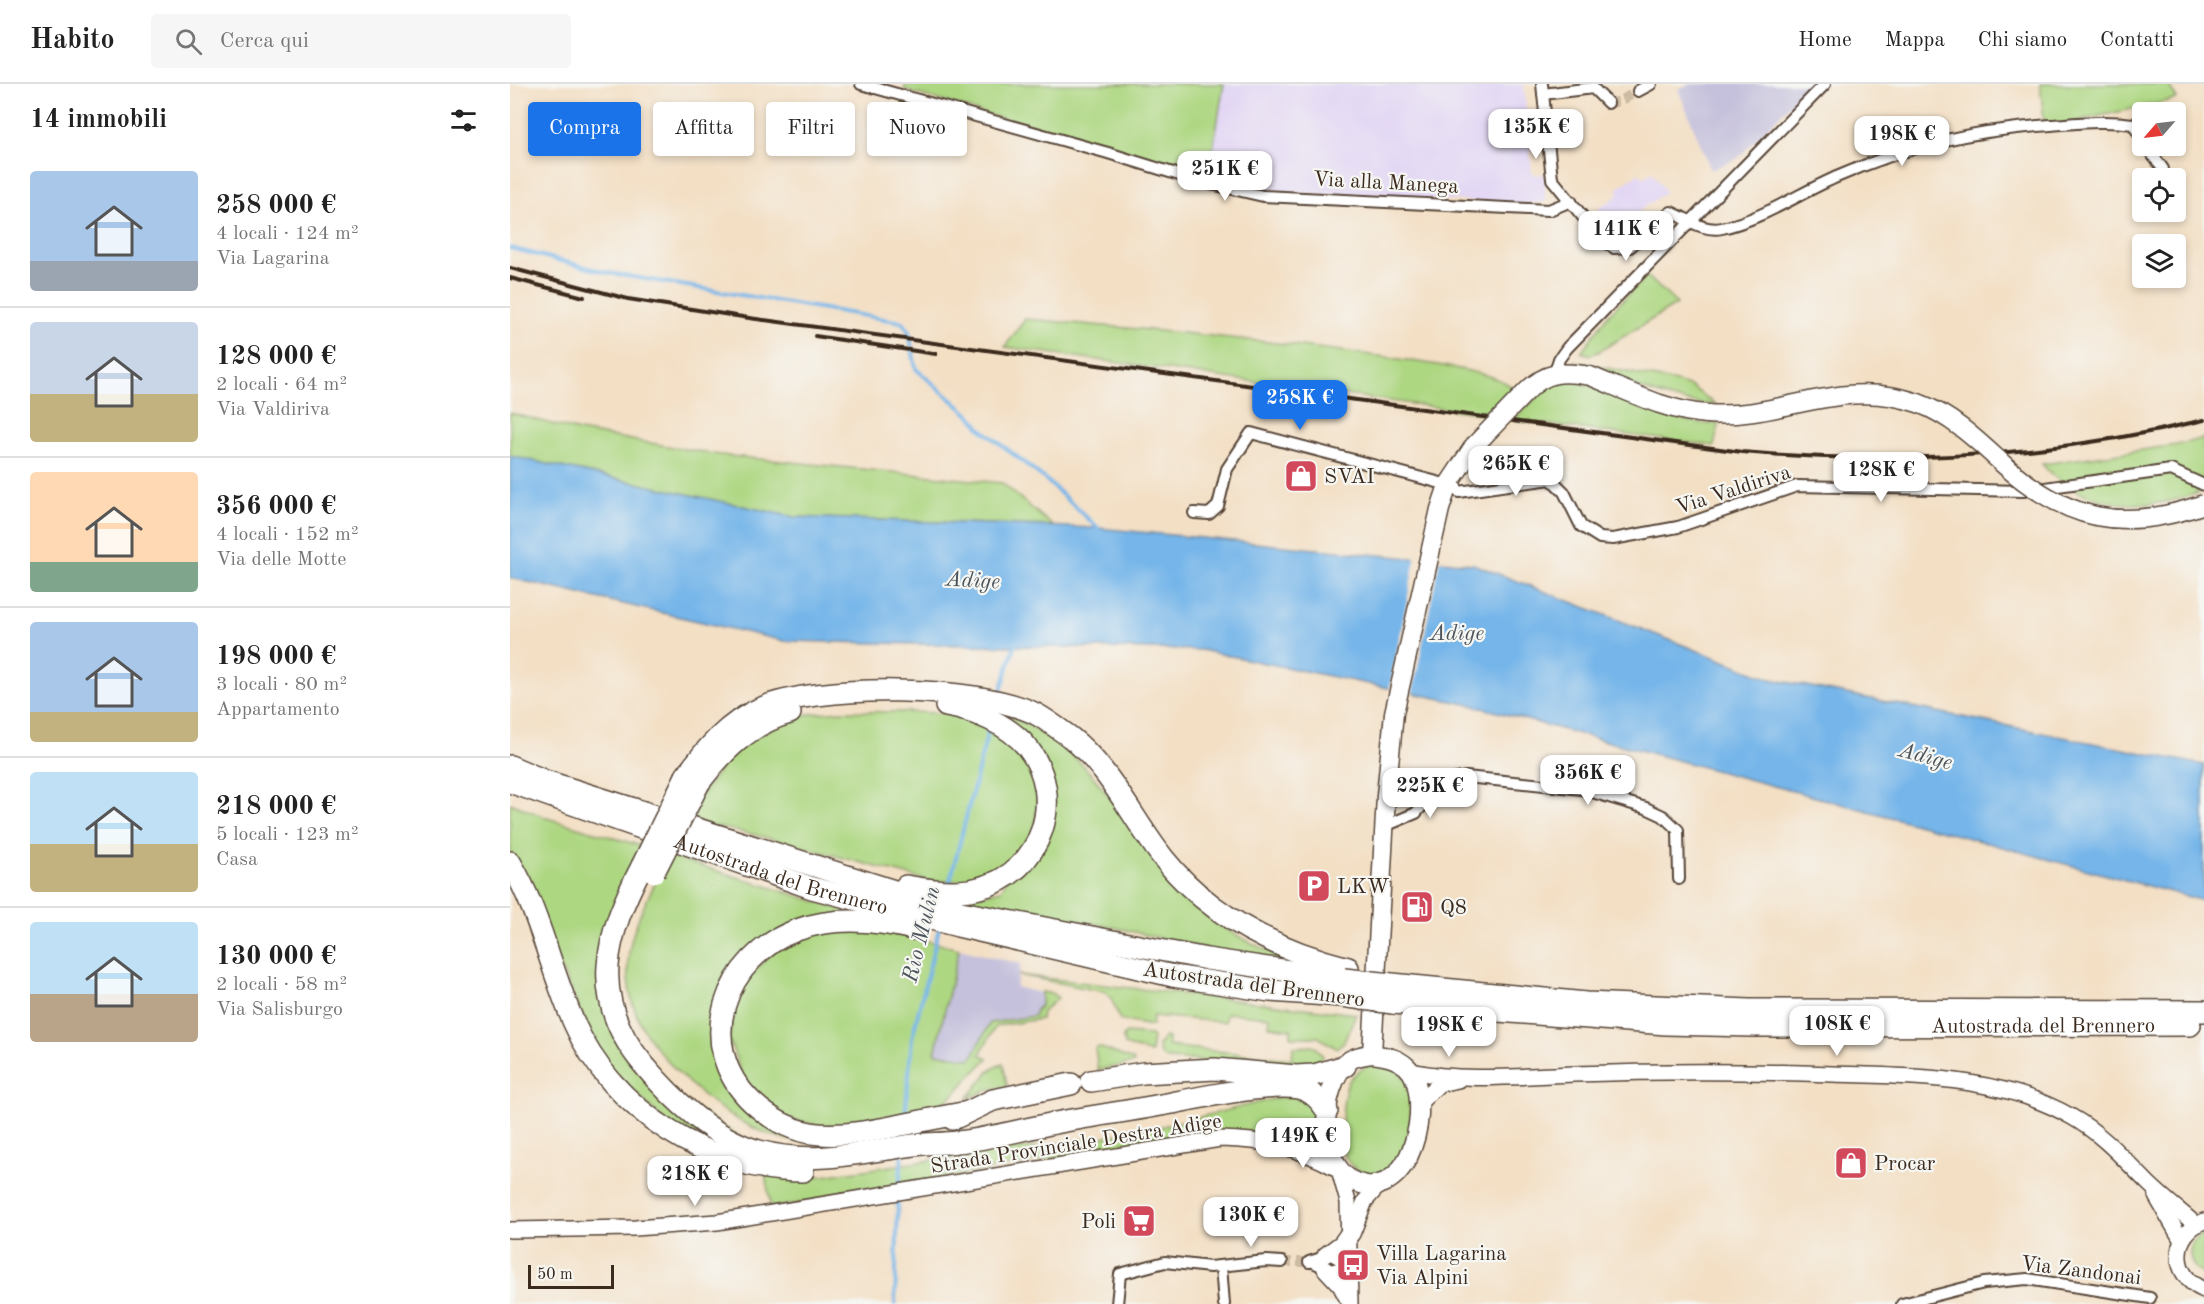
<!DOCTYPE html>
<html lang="it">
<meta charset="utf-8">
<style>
:root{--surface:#fff;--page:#f6f6f6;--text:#222;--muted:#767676;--line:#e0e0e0;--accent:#1a73e8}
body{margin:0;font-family:"Old Standard TT",serif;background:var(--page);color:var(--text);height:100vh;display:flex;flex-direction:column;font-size:22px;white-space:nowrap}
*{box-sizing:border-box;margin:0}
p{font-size:20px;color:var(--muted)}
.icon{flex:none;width:33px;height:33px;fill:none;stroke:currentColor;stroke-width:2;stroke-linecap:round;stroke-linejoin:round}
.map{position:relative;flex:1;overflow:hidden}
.side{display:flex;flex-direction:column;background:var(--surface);width:510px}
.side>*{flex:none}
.top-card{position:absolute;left:18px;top:18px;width:570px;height:54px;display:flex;gap:12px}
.needle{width:39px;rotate:242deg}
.fabs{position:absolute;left:1622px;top:18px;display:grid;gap:12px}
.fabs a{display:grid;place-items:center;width:54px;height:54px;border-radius:6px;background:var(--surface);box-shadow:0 3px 9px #0003;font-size:30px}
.scale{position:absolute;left:18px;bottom:15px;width:86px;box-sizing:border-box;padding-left:6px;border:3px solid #3b2a1e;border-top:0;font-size:16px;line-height:21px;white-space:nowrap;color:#3b2a1e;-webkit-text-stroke:4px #f6f6f2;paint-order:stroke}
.price{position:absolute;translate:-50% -51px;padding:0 14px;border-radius:12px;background:#fff;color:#222;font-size:20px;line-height:39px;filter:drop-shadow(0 2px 3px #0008)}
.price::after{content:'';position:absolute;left:50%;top:36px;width:18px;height:14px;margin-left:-9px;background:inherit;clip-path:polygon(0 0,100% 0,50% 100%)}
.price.selected{background:var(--accent);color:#fff}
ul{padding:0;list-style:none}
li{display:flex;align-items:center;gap:18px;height:150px;padding:0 30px}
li+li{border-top:2px solid var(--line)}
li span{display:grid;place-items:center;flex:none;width:168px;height:120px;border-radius:6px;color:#555}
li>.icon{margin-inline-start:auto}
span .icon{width:72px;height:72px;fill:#fffc;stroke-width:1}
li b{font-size:26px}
h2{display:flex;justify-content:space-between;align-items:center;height:72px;padding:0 30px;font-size:26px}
.pill{padding:0 21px;border-radius:6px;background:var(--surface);box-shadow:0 3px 9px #0003;font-size:21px;line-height:54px}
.pill.selected{background:var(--accent);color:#fff}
header{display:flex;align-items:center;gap:36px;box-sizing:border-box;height:84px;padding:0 30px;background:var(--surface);border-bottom:2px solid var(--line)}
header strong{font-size:28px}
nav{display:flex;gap:33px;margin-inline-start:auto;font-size:21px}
.search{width:420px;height:54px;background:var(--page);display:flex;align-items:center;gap:15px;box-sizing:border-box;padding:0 21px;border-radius:6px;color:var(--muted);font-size:22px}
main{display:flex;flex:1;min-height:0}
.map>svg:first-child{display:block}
.built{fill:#e1d4f4}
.industrial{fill:#c5c0db}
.green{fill:#aed782;stroke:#748050;stroke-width:1.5}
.water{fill:#74b5e9;stroke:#587084;stroke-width:1.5}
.pier{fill:#f3dfc4}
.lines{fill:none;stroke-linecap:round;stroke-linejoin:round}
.stream{stroke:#74b5e9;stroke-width:4}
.minor-tunnel{stroke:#cebba3;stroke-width:10;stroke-dasharray:10 5;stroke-linecap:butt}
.minor-casing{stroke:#574537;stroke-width:14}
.secondary-casing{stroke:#574537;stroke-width:18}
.primary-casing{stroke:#574537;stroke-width:21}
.motorway-casing{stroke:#574537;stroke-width:24}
.minor{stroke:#fff;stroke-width:10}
.secondary{stroke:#fff;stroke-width:15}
.primary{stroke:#fff;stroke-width:18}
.motorway{stroke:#fff;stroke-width:21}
.rail{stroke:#3b2a1e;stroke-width:4}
.primary-bridge-casing{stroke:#574537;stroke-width:21;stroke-linecap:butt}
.motorway-bridge-casing{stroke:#574537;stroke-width:24;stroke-linecap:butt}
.primary-bridge{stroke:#fff;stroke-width:18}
.motorway-bridge{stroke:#fff;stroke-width:21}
.labels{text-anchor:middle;stroke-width:4.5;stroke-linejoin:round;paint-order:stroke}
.street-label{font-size:21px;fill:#3b2a1e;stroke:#f6f6f2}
.poi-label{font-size:21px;fill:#3b2a1e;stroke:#f6f6f2;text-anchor:start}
.water-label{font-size:22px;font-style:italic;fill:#4c545b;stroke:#f6f6f2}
</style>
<header>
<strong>Habito</strong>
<div class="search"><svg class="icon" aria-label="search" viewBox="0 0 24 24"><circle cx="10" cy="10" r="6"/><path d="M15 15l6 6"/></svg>Cerca qui</div>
<nav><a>Home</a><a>Mappa</a><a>Chi siamo</a><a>Contatti</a></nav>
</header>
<main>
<section class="side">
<h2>14 immobili<svg class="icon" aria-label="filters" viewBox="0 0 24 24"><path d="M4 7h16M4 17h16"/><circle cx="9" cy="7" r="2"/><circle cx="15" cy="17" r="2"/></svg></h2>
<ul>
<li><span style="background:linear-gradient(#a9c7e8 75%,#9aa5b1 0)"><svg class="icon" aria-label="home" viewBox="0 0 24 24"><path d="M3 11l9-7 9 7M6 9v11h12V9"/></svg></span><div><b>258 000 €</b><p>4 locali · 124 m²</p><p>Via Lagarina</p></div></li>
<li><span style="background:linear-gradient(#c9d6e8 60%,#c2b280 0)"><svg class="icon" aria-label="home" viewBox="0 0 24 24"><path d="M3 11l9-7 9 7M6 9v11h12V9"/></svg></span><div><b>128 000 €</b><p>2 locali · 64 m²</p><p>Via Valdiriva</p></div></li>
<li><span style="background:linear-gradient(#ffd9b3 75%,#7fa58c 0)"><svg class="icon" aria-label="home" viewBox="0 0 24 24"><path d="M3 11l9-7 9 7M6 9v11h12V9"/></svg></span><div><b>356 000 €</b><p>4 locali · 152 m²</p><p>Via delle Motte</p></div></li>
<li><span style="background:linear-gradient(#a9c7e8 75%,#c2b280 0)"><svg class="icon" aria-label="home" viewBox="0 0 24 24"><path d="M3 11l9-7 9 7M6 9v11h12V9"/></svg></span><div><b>198 000 €</b><p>3 locali · 80 m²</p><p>Appartamento</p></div></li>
<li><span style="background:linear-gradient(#bfe0f5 60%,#c2b280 0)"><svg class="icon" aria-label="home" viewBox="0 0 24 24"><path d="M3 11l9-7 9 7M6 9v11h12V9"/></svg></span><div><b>218 000 €</b><p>5 locali · 123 m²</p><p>Casa</p></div></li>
<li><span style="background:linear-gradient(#bfe0f5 60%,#b9a48a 0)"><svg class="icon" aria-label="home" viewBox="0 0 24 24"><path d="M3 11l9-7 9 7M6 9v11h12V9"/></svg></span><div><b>130 000 €</b><p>2 locali · 58 m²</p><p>Via Salisburgo</p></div></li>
</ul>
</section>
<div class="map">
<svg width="1694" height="1220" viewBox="0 0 1694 1220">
<rect width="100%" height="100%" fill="#f6f6f2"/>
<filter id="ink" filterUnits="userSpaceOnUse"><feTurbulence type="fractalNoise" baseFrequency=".0167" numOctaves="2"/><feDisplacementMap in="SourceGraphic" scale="12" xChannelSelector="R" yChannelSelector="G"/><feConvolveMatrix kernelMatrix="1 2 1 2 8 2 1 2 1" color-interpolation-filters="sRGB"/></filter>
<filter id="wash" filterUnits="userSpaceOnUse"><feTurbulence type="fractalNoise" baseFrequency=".008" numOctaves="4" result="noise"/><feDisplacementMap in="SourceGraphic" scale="24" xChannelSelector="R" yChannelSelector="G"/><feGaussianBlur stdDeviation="1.35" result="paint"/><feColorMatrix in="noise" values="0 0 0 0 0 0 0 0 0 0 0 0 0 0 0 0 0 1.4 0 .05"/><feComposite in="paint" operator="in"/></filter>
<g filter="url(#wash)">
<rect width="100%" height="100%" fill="#f3dfc4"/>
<g class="built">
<polygon points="714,0 1014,0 1022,90 1035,91 1035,118 1017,120 775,108 698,95"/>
<polygon points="1142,88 1156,108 1129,127 1134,136 1108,154 1088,125 1110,110 1107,105 1129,89 1133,94"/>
</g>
<g class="industrial">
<polygon points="1179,0 1300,0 1228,74 1201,86 1168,5"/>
<polygon points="449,865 511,880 506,903 530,909 531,922 525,932 480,939 461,975 424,969"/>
</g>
<g class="green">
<polygon points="396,0 714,0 698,94 394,6"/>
<polygon points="1530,0 1666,0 1660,3 1667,15 1535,44"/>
<polygon points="1137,192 1167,220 1088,268 1081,271 1071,268 1099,230"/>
<path d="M 515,235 C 642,246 770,257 896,276 C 921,280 983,288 1002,303 L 1003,311 L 980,331 L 495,263 Z"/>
<path d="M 1063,277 L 1166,298 L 1182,303 L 1206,321 C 1157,320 1109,295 1063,277 Z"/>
<path d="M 1054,296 C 1108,302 1152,342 1209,340 L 1204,362 L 1003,336 L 1033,307 L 1033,303 Z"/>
<polygon points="0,329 69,347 210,371 492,399 543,442 284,433 0,372"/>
<path d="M 1694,354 L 1694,406 C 1644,430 1568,425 1532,380 L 1667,361 Z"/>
<path d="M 478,625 C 587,657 604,735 673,810 C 705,844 748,864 790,880 L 709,868 L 607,844 L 451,815 L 491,806 L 543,708 Z"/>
<polygon points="331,627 443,629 464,636 512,667 529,704 523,758 482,795 423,798 259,754 184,738 183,722 224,666 270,639 299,630"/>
<polygon points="0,719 40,735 132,762 91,871 131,989 273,1081 161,1043 93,978 0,770"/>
<path d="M 159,772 L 350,831 L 229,877 L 216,990 L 308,1059 C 256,1058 217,1033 179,999 C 143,965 115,931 118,878 C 120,841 143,805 159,772 Z"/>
<polygon points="314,846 379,847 449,865 425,969 461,975 480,939 524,932 526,926 531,921 531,908 543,910 548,914 532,928 531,935 486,942 470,970 478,974 439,1015 418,1028 316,1043 275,1034 234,997 219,955 228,904 269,862"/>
<polygon points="508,891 845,930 846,930 834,958 826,964 808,953 781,953 781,945 759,942 760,933 717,929 715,938 643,932 642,942 610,936 601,914 595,908"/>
<polygon points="616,949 641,951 643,953 641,969 614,961 613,953"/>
<polygon points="655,953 658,954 658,962 781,975 784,963 805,962 813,972 805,982 656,975 650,970 648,962"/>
<polygon points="589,963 623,976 624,979 588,986 585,964"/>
<path d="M 864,978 C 878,980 891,986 898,1000 C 904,1015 900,1067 889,1079 C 885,1084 876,1088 870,1092 C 858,1090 844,1087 837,1076 C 829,1063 831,1006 841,994 C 846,987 856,983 864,978 Z"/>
<polygon points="493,979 497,1002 477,1006 457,1015 479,987"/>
<path d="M 783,1010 L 793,1011 L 807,1029 L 804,1042 L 797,1050 C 778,1053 763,1049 744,1049 C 720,1048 696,1049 672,1052 L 261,1124 L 255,1089 L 313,1092 L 490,1066 L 530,1063 L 641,1045 Z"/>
<path d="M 1694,1149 L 1694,1191 C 1676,1181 1675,1158 1694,1149 Z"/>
</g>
<polygon class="water" points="0,372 284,433 588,444 963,480 1261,595 1694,681 1694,817 961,621 691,566 274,557 0,494"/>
<polygon class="pier" points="906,471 930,474 902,612 879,608"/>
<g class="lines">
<g class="stream">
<polyline points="0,164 99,189 392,238 399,248 406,285 464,335 470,344 535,395 588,444"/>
<polyline points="490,610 506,557"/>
<polyline points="439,801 479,643"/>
<polyline points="395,1034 402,954 429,844"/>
<polyline points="389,1105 392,1071"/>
<polyline points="385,1220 388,1113"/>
</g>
</g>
</g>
<g filter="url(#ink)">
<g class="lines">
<g class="minor-tunnel">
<polyline points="1098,19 1108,18 1128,7"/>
<polyline points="772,1178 799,1178"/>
</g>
<defs>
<g id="minor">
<polyline points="351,0 598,69 692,98 753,112 1039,126 1061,117"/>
<path d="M 1032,0 L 1042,95 L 1091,155 L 1104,164 L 1120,163 L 1161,128 C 1178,135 1193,148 1212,144 C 1253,135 1291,108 1329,92 C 1400,61 1463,46 1541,41 C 1569,39 1595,36 1623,40 L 1632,55"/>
<polyline points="1128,7 1141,0"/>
<polyline points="1033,10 1083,4 1098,19"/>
<polyline points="1636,62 1653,85"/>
<polyline points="1045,288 1049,275 1057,264 1315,0"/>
<polyline points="684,429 699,430 708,422 717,385 741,349 946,403 949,408 1041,395 1054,408 1071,442 1090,454 1103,455 1168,443 1287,402 1513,407 1661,386 1694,401"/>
<polyline points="875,742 906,729 928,703 938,697 956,693 1072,705 1136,724 1153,732 1168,746 1169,795"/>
<polyline points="799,1178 821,1171 839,1181 820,1186 803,1178"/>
<polyline points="711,1182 714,1220"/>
<polyline points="607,1220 610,1190 655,1178 700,1183 756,1177 772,1178"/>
<polyline points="1392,1220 1474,1199 1517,1195 1640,1214"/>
</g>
<g id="secondary">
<path d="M 901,987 C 951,998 1012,992 1064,990 C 1150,987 1237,987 1323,990 C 1404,993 1489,991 1562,1033 C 1592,1050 1613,1074 1637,1098 C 1652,1113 1669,1126 1685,1140"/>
<polyline points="908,1020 929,1000 948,996"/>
<polyline points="775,1060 803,1053 818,1041"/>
<polyline points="830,1089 838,1118 840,1220"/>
<polyline points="1646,1112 1671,1155"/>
<path d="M 1694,1137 C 1661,1150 1660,1192 1694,1206"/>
<path d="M 0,1146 L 125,1144 L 207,1138 L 710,1055 C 755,1056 786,1062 826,1084"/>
<polyline points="842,1150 855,1117 871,1099"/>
<polyline points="815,1171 831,1159 840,1146"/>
<polyline points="815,1185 830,1201 838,1216"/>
</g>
<g id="primary">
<path d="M 1016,308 C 1036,287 1053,287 1080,292"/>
<polyline points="862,970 876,712 884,629 930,425 938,401 964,362"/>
<path d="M 862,970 C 874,972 886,973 896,982 C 923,1005 908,1107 856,1101 C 805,1095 807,1001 840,976 C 846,972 854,971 862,970 Z"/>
</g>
<g id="motorway">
<polyline points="0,682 35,697 451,828 697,875 834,895"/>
<path d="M 176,692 C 196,665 218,639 249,625 C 307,599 469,601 526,630 C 537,636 549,645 560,653 C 601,685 622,735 654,775 C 700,832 767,866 838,884"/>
<path id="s1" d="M 0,698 L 302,804 L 448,842 L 663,892 L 760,907 L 832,912"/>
<path d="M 189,699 C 213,667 240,640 280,629"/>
<path d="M 0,778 C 30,828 40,885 64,939 C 102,1026 198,1087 293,1087"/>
<path d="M 132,782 C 96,851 77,913 133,980 C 162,1015 204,1055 249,1067 C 302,1082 352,1068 404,1061 C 418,1059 433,1060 447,1058 C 478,1055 509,1046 540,1040 C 580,1032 621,1027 662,1019 C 692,1013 760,999 788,1004 C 802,1007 810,1016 817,1027"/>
<path d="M 396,802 C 418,806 447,810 469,804 C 532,789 557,713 517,663 C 498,640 465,627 436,622"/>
<path d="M 404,845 C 366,836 324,832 287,846 C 215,872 182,961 242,1018 C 259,1034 278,1045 301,1049 C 344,1056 410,1035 455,1029"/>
<polyline points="882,900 1076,919 1239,926 1694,927"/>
<path id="s2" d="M 883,919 L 1156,940 L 1242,942 L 1680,941"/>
<polyline points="581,997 633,989 705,985 786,992 804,991 835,982"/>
<polyline points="443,1035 483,1016 561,1000"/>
</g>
</defs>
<use href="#minor" class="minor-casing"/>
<use href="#secondary" class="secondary-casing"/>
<use href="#primary" class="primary-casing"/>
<use href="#motorway" class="motorway-casing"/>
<use href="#minor" class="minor"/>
<use href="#secondary" class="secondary"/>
<use href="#primary" class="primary"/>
<use href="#motorway" class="motorway"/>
<g class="rail">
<path d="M 0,184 L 118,215 L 239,234 L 1232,368 C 1388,381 1542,373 1694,336"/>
<polyline points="0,194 74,213"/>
<polyline points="305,252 426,270"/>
</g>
<defs>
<g id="primary-bridge">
<path d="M 1080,292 C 1118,307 1156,327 1197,330 C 1271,336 1330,292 1408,319 C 1441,331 1468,357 1493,380 C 1557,437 1613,449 1694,420"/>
<polyline points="964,362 1016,308"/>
</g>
<g id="motorway-bridge">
<polyline points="132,782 176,692"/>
<polyline points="144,788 189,699"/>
<polyline points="834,895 882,900"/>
<polyline points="832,912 883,919"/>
</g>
</defs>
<use href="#primary-bridge" class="primary-bridge-casing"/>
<use href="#motorway-bridge" class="motorway-bridge-casing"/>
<use href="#primary-bridge" class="primary-bridge"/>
<use href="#motorway-bridge" class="motorway-bridge"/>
</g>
</g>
<defs>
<symbol id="shop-square" viewBox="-11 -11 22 22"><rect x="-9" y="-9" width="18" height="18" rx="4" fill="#d1495b" stroke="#f6f6f2"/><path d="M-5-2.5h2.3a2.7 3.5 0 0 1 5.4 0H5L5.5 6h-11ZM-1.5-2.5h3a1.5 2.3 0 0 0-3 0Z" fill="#fff"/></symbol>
<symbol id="parking-square" viewBox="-11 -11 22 22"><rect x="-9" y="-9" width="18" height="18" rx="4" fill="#d1495b" stroke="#f6f6f2"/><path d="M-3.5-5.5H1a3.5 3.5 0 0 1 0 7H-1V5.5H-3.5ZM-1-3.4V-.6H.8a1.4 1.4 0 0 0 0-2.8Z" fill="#fff"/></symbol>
<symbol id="fuel-square" viewBox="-11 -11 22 22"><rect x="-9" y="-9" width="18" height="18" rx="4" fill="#d1495b" stroke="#f6f6f2"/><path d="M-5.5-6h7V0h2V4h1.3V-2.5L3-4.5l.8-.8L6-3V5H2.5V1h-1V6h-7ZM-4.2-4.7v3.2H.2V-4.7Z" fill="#fff"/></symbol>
<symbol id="supermarket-square" viewBox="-11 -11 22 22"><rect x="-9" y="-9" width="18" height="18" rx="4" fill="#d1495b" stroke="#f6f6f2"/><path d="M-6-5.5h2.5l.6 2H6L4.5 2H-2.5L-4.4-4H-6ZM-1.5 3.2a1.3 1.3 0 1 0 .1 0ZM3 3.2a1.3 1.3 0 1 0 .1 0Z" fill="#fff"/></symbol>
<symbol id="bus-square" viewBox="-11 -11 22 22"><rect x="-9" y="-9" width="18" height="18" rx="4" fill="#d1495b" stroke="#f6f6f2"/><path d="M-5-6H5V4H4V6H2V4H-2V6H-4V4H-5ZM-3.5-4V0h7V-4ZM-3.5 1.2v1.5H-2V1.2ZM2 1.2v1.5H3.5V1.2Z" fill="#fff"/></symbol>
</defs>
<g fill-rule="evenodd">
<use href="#shop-square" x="772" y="373" width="38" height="38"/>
<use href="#parking-square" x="785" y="783" width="38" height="38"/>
<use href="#fuel-square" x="888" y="804" width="38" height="38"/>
<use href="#shop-square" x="1322" y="1060" width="38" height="38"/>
<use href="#supermarket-square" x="610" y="1118" width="38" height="38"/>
<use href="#bus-square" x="824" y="1162" width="38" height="38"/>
</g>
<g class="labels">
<g class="street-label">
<text transform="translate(876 98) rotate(3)" y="7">Via alla Manega</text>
<text transform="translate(1223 405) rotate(-18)" y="7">Via Valdiriva</text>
<text dy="7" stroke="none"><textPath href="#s1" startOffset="286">Autostrada del Brennero</textPath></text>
<text transform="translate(744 900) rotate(8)" y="7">Autostrada del Brennero</text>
<text dy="7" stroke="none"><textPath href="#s2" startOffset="651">Autostrada del Brennero</textPath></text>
<text transform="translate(566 1059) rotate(-9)" y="7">Strada Provinciale Destra Adige</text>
<text transform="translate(1571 1186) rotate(7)" y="7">Via Zandonai</text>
</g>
<g class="poi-label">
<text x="814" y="399">SVAI</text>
<text x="827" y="809">LKW</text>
<text x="930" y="830">Q8</text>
<text x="1364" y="1086">Procar</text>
<text x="606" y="1144" text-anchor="end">Poli</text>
<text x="866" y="1176">Villa Lagarina<tspan x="866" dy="24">Via Alpini</tspan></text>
</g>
<g class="water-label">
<text transform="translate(463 495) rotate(3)" y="8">Adige</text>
<text x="947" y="556">Adige</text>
<text transform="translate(1416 671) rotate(15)" y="8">Adige</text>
<text transform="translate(410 850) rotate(-76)" y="8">Rio Mulin</text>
</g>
</g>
</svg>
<div class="fabs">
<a><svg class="needle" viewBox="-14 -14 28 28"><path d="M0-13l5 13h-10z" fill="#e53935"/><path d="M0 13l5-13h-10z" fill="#767676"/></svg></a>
<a><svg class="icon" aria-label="locate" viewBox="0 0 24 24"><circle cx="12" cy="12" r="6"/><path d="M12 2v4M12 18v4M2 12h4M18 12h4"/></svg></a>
<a><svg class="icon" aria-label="layers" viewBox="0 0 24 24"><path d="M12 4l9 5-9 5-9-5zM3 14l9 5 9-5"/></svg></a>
</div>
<div class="scale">50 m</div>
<b class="price" style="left:1026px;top:76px">135K €</b>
<b class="price" style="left:1392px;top:83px">198K €</b>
<b class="price" style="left:715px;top:118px">251K €</b>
<b class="price" style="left:1116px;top:178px">141K €</b>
<b class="price selected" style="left:790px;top:347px">258K €</b>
<b class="price" style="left:1006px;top:413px">265K €</b>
<b class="price" style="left:1371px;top:419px">128K €</b>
<b class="price" style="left:1078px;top:722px">356K €</b>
<b class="price" style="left:920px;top:735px">225K €</b>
<b class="price" style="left:1327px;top:973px">108K €</b>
<b class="price" style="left:939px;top:974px">198K €</b>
<b class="price" style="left:793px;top:1085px">149K €</b>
<b class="price" style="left:185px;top:1123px">218K €</b>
<b class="price" style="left:741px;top:1164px">130K €</b>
<div class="top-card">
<a class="pill selected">Compra</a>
<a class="pill">Affitta</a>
<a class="pill">Filtri</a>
<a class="pill">Nuovo</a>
</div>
</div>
</main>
